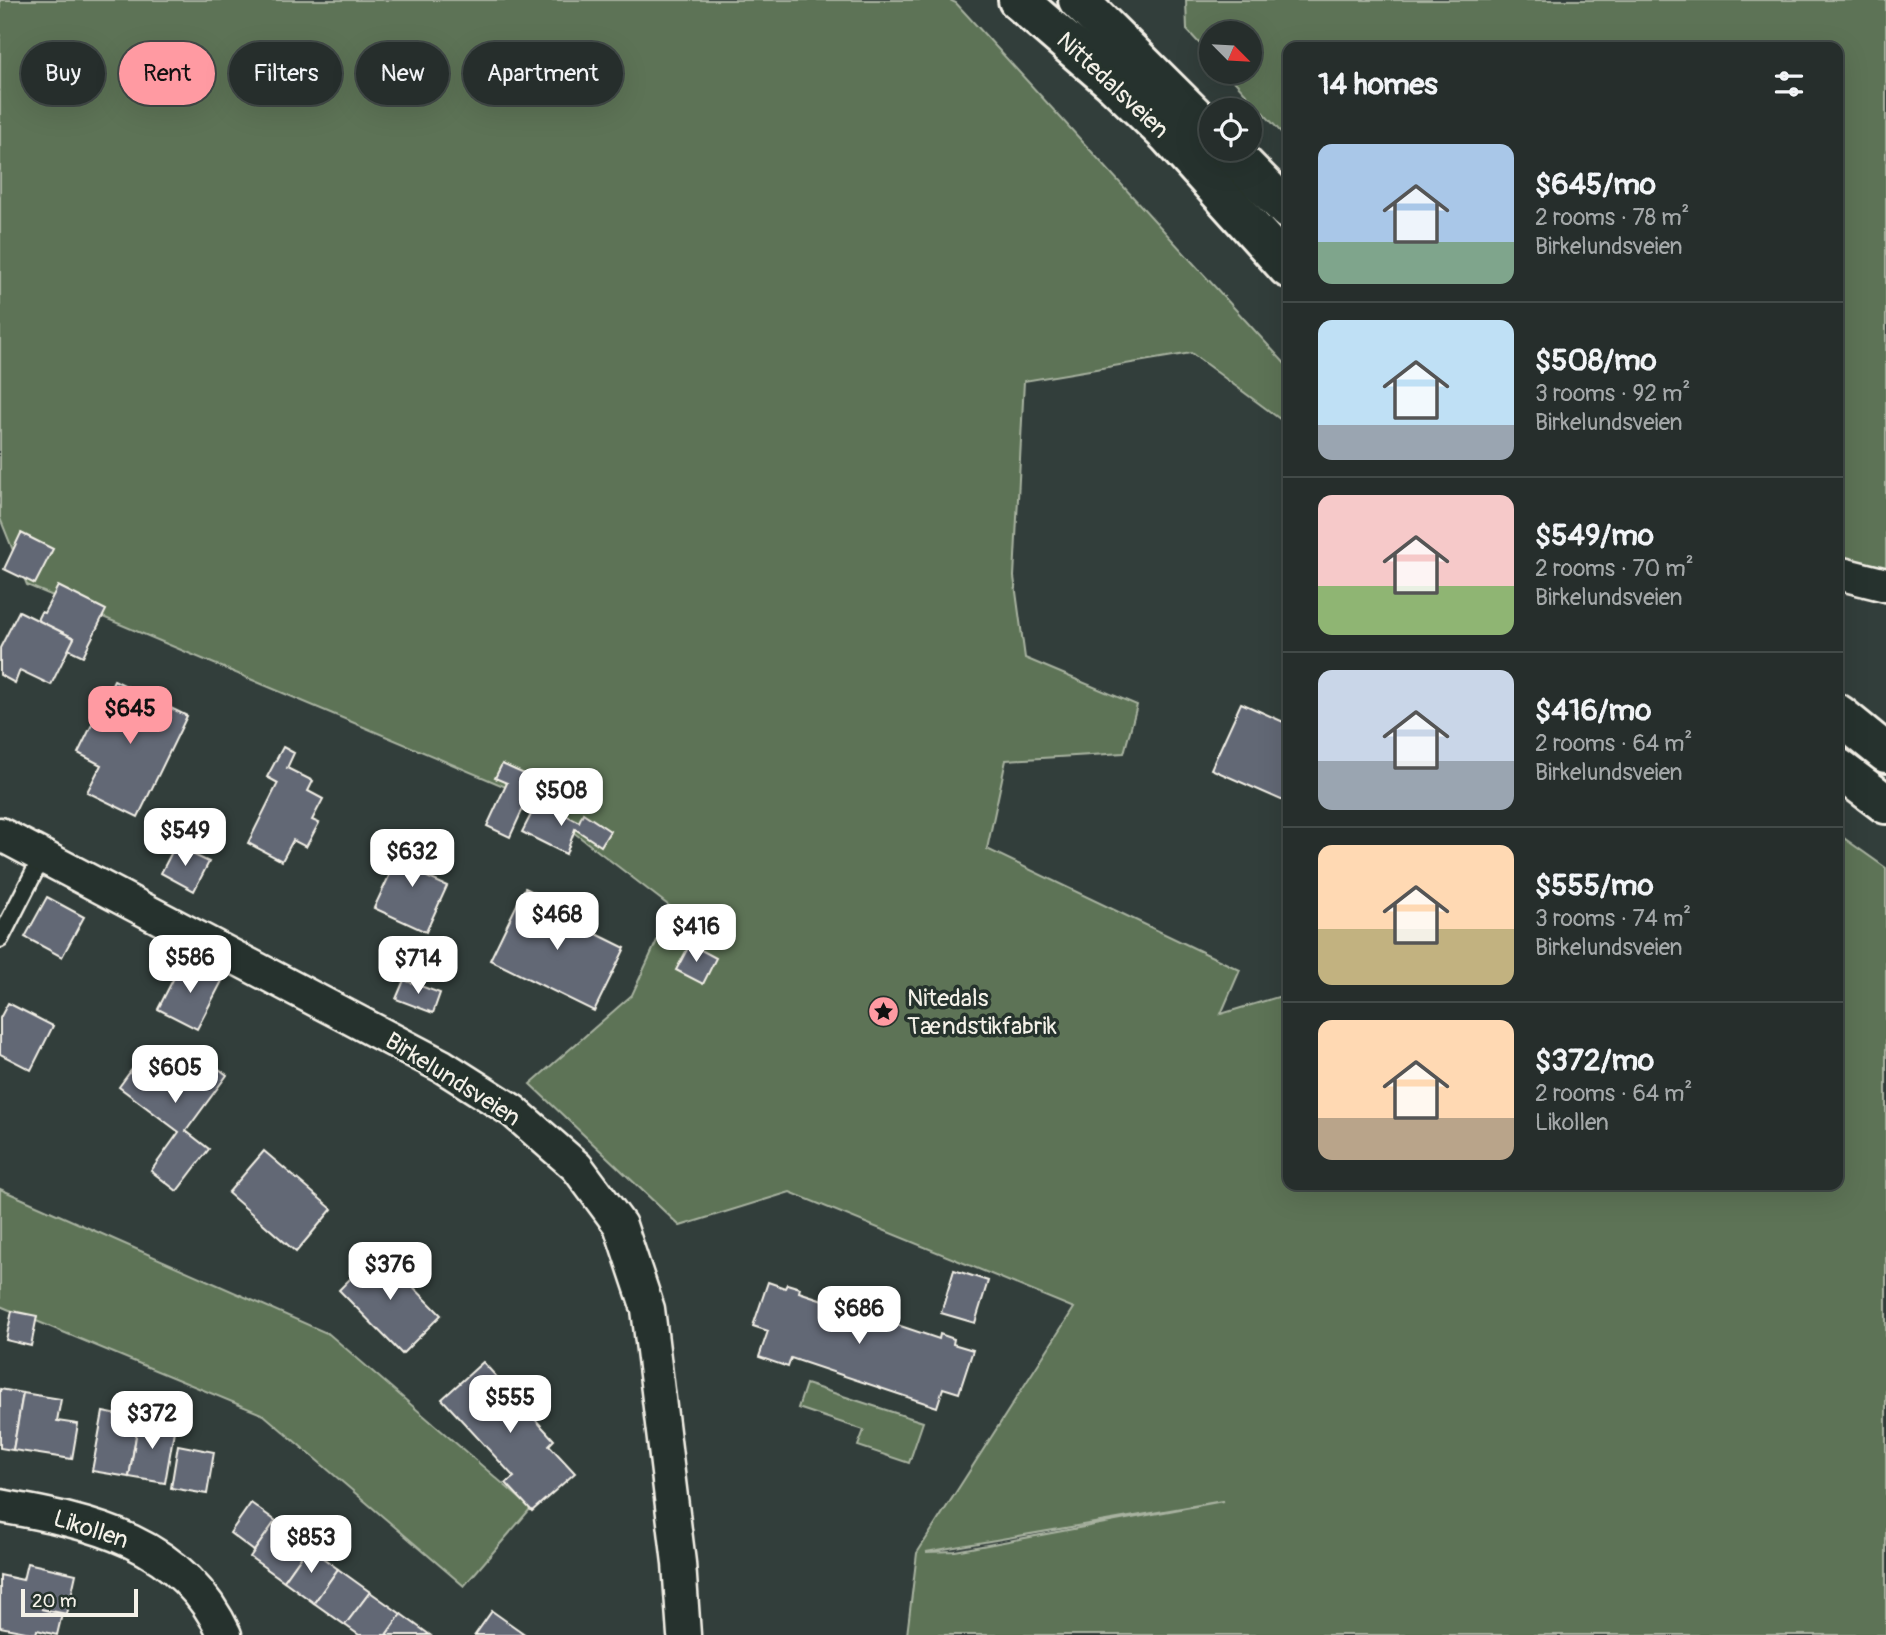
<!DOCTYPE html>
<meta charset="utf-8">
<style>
:root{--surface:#262e2c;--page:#323a38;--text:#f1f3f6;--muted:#a4a8a9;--line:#424a48;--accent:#ff9aa2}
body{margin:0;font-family:Pangolin,sans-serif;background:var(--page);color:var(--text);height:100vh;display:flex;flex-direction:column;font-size:26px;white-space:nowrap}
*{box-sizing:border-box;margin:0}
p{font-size:23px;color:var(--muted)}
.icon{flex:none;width:38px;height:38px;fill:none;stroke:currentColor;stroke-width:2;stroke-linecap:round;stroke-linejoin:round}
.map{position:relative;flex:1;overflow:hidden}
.drawer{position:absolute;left:1283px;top:42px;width:560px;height:1148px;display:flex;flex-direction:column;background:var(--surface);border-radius:14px;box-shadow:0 7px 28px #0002,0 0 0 2px var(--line)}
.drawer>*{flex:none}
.banner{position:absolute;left:21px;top:42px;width:665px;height:63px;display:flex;gap:14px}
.needle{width:46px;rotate:114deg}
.fabs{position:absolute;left:1199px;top:21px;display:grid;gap:14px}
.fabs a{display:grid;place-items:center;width:63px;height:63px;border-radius:50%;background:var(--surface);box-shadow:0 7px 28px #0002,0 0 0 2px var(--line);font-size:35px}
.scale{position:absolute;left:21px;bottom:18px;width:117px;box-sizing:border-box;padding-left:7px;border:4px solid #f4f1e8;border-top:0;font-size:19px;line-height:24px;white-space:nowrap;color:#f4f1e8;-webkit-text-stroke:5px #26332d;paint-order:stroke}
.price{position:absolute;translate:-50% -60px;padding:0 16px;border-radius:14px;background:#fff;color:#222;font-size:23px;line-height:46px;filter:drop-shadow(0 2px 4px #0008)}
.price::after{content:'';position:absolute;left:50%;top:42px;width:21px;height:16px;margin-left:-10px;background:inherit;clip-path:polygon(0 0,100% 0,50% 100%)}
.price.on{background:var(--accent);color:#111}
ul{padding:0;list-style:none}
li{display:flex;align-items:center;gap:21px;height:175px;padding:0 35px}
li+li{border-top:2px solid var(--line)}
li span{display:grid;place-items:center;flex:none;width:196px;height:140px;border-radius:14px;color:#555}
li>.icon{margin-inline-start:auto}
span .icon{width:84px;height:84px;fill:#fffc;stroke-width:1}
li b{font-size:30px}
h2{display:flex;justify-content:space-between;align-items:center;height:84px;padding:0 35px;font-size:30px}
.chip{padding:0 24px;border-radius:32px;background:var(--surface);box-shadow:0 7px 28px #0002,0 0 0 2px var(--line);font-size:24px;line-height:63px}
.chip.on{background:var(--accent);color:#111}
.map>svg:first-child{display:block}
.green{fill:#5d7357;stroke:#a8b2a0;stroke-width:2;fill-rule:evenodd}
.building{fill:#626875;stroke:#f4f1e8;stroke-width:2}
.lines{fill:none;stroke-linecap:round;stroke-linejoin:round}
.lane-casing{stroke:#f4f1e8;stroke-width:21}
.street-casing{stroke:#f4f1e8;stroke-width:37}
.secondary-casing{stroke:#f4f1e8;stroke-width:44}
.lane{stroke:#26332d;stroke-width:16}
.street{stroke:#26332d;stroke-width:32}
.secondary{stroke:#26332d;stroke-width:38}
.labels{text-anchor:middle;stroke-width:7;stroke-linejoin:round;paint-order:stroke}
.street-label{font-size:24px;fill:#f4f1e8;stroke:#26332d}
.poi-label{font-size:24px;fill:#f4f1e8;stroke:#26332d;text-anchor:start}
</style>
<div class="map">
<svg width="1886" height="1635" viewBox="0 0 1886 1635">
<rect width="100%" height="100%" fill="#323e3b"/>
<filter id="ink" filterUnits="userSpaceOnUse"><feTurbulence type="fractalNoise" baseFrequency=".0143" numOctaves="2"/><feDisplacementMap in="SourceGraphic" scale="14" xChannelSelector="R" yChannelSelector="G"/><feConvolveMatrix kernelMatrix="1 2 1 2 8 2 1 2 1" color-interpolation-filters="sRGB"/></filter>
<g filter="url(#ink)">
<g class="green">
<path d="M 0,0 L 950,0 L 956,3 L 1288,367 L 1288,425 L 1191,353 L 1024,381 L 1014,577 L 1025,658 L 1137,705 L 1124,753 L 1006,760 L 987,849 L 1240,970 L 1221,1014 L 1288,994 L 1288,1185 L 1838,1185 L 1838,834 L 1886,868 L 1886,1635 L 907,1635 L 917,1553 L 1074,1308 L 790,1192 L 680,1226 L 530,1084 L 632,995 L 672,908 L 525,795 L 27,585 L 0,518 ZM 1223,1501 L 955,1551 L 926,1552 L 1222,1501 Z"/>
<polygon points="1186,0 1886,0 1886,603 1838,586 1838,47 1288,47 1288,140 1226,72 1250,72 1250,33 1211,33 1211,56 1187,30"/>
<polygon points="0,1189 329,1334 531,1508 464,1586 264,1415 0,1306"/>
<polygon points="806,1384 923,1422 909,1463 858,1446 864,1430 798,1408"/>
</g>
<g class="building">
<polygon points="21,533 53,549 35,584 4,569"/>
<polygon points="58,586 106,610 83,656 68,649 74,638 37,620 41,612 44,613"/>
<polygon points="19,611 74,638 51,685 20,670 15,683 0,675 0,648"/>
<polygon points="114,680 187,716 138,817 87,792 101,765 78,753"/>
<polygon points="1241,703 1288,724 1288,803 1211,769"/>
<polygon points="283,747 294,753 287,768 313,781 308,791 323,799 312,820 319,823 306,847 293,840 282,861 248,843 278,783 267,777"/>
<polygon points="502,764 542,782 535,796 530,793 510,837 487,826 507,783 495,778"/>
<polygon points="538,801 579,822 583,813 610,831 601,846 575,829 566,854 522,832"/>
<polygon points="405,842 437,857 427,877 447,886 426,932 374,908"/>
<polygon points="175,846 209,862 194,891 161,873"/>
<polygon points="525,888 552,901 548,910 625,948 594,1011 490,960"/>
<polygon points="47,897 84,917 62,957 25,937"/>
<polygon points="690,944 716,958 703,984 676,970"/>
<polygon points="183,960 222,981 197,1029 158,1009"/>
<polygon points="404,980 440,993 433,1013 396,999"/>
<polygon points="8,1003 53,1026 31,1070 0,1054 0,1018"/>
<polygon points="167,1048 183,1060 192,1049 227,1075 186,1131 209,1149 177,1191 151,1171 179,1132 119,1087 147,1049 160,1059"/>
<polygon points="264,1151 332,1209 296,1252 228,1193"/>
<polygon points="378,1251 441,1315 402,1354 339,1290"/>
<polygon points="954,1270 988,1281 975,1323 941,1313"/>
<polygon points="768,1282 785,1288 787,1284 800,1288 799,1292 939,1339 940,1334 954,1339 953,1344 973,1350 959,1393 943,1388 937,1407 791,1358 788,1367 759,1357 768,1331 753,1326"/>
<polygon points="12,1311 37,1316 31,1346 6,1340"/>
<polygon points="483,1362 554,1440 549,1445 575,1473 532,1511 506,1483 514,1477 442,1399"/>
<polygon points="0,1389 23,1393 13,1450 0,1448"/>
<polygon points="23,1393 61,1399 57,1421 78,1424 72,1459 13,1450"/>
<polygon points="103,1412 139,1419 129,1477 92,1471"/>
<polygon points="139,1419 175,1425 165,1483 129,1477"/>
<polygon points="178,1445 214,1452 207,1494 171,1488"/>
<polygon points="251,1503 276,1521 254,1551 230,1533"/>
<polygon points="274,1523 308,1547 284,1581 250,1557"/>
<polygon points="308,1547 338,1569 314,1603 284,1581"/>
<polygon points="27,1563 76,1574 67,1614 41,1609 62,1614 57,1635 37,1630 36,1634 0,1627 0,1575 23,1580"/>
<polygon points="338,1569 370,1592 345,1625 314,1603"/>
<polygon points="370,1592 401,1614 386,1635 359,1635 345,1625"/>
<polygon points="492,1611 526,1635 475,1635"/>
<polygon points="401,1614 430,1635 386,1635"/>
</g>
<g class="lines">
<defs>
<polyline id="lane" points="0,939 43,855"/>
<g id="street">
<polyline points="1838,573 1886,585"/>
<polyline points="0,834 442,1066 513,1111 577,1167 620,1225 648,1309 679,1563 684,1635"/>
<path d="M 0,1506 C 92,1522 182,1541 225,1635"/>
</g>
<g id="secondary">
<polyline points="1018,0 1115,84 1168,135 1288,268"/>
<polyline points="1078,0 1211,132"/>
<polyline points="1228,149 1288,210"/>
<polyline points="1838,714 1886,753"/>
<polyline points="1838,768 1886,804"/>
</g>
</defs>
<use href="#lane" class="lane-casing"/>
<use href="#street" class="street-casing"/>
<use href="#secondary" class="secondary-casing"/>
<use href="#lane" class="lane"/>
<use href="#street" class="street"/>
<use href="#secondary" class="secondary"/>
</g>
</g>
<defs>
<symbol id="sight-disc" viewBox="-11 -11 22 22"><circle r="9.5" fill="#ff9aa2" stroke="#26332d"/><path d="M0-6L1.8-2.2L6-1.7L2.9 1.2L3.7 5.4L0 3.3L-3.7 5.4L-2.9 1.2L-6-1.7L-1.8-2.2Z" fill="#111"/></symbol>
</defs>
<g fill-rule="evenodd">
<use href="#sight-disc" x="866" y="994" width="35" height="35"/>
</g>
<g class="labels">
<g class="street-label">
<text transform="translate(1113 85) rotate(43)" y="8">Nittedalsveien</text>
<text transform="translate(453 1079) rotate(32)" y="8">Birkelundsveien</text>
<text transform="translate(91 1529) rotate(18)" y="8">Likollen</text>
</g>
<g class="poi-label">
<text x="907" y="1006">Nitedals<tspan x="907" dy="28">Tændstikfabrik</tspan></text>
</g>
</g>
</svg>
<div class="fabs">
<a><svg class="needle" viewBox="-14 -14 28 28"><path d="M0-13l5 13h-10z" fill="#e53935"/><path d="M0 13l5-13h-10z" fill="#a4a8a9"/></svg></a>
<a><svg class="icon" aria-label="locate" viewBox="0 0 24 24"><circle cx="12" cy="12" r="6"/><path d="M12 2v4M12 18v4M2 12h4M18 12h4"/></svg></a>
</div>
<div class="scale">20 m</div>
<b class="price on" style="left:130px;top:746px">$645</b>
<b class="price" style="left:561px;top:828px">$508</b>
<b class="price" style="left:185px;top:868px">$549</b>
<b class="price" style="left:412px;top:889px">$632</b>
<b class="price" style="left:557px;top:952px">$468</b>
<b class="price" style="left:696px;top:964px">$416</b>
<b class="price" style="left:190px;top:995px">$586</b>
<b class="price" style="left:418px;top:996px">$714</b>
<b class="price" style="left:175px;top:1105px">$605</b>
<b class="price" style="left:390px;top:1302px">$376</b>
<b class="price" style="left:859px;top:1346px">$686</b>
<b class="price" style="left:510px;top:1435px">$555</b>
<b class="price" style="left:152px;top:1451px">$372</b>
<b class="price" style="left:311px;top:1575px">$853</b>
<div class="banner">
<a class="chip">Buy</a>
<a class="chip on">Rent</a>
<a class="chip">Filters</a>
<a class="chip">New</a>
<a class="chip">Apartment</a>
</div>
<section class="drawer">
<h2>14 homes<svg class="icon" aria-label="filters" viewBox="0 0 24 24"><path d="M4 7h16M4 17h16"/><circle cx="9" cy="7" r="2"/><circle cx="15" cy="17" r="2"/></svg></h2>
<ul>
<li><span style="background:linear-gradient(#a9c7e8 70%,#7fa58c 0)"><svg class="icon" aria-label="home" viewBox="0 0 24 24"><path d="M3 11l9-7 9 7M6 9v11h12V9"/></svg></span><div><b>$645/mo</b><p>2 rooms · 78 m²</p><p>Birkelundsveien</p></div></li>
<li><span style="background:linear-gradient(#bfe0f5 75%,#9aa5b1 0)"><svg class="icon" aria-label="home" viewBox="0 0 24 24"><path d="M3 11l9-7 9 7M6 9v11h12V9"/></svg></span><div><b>$508/mo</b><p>3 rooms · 92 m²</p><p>Birkelundsveien</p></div></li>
<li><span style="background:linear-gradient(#f6c9c9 65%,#8fb573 0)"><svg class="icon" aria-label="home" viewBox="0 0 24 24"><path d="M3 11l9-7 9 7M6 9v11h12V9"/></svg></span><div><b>$549/mo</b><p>2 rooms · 70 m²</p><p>Birkelundsveien</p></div></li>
<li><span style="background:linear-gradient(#c9d6e8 65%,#9aa5b1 0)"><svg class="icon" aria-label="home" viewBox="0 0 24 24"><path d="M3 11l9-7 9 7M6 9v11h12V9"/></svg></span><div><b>$416/mo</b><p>2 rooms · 64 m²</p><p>Birkelundsveien</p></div></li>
<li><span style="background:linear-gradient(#ffd9b3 60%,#c2b280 0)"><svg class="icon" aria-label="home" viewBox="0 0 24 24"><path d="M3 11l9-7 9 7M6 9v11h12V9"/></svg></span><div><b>$555/mo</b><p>3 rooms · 74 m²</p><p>Birkelundsveien</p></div></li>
<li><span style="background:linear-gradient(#ffd9b3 70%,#b9a48a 0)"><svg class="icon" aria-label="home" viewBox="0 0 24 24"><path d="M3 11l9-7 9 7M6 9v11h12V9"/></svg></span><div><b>$372/mo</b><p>2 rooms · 64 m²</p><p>Likollen</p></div></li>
</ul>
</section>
</div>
